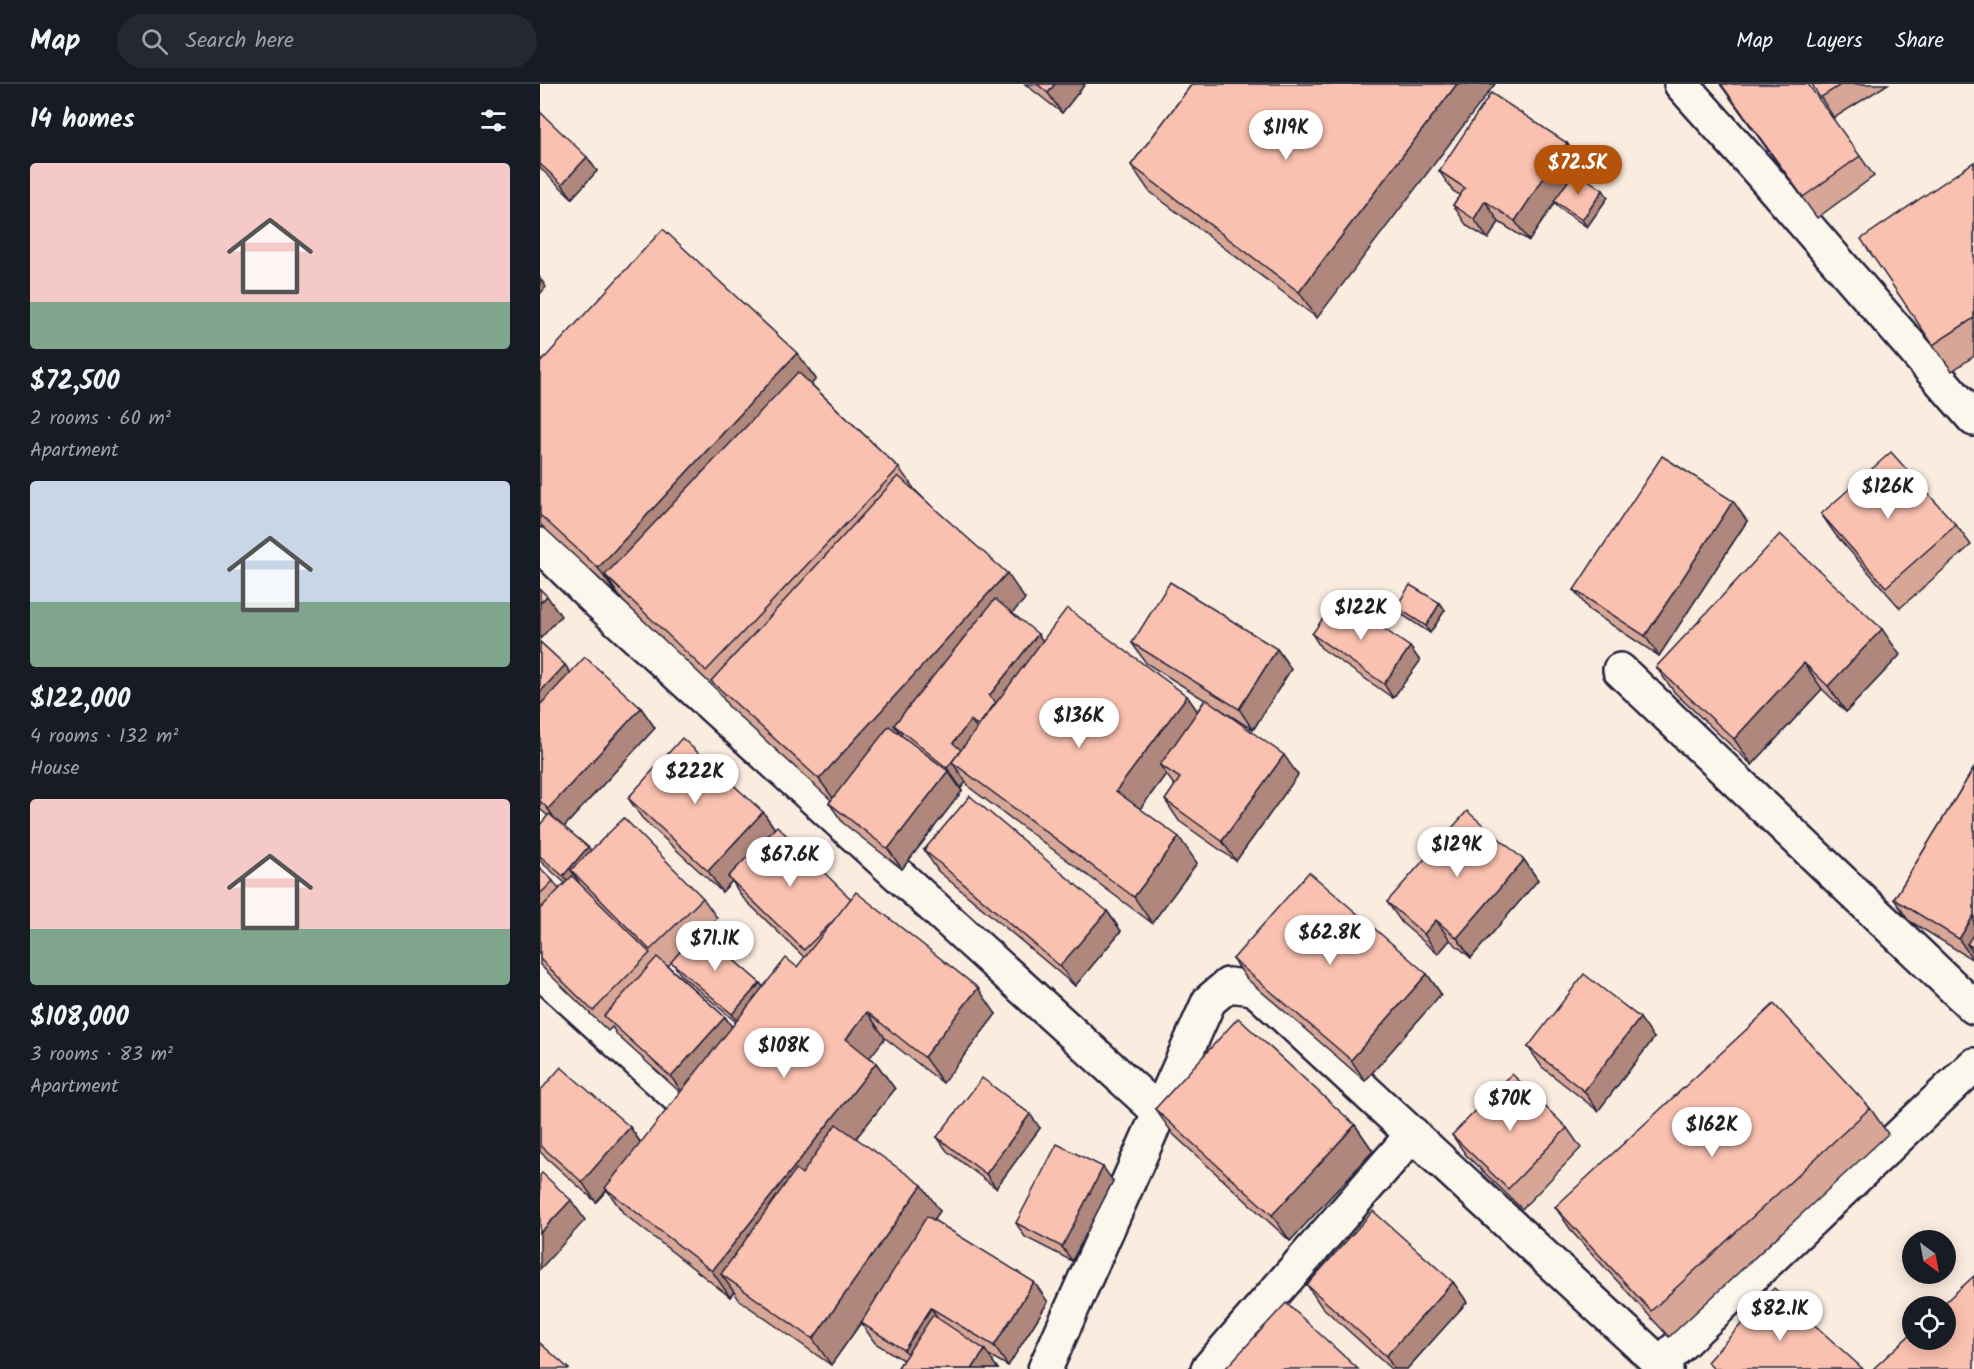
<!DOCTYPE html>
<meta charset="utf-8">
<style>
:root{--surface:#171b24;--page:#242831;--text:#f1f3f6;--muted:#9ea1a6;--line:#363941;--accent:#b45309}
body{margin:0;font-family:Kalam,sans-serif;background:var(--page);color:var(--text);height:100vh;display:flex;flex-direction:column;font-size:22px;white-space:nowrap}
*{box-sizing:border-box;margin:0}
p{font-size:20px;color:var(--muted)}
.icon{flex:none;width:33px;height:33px;fill:none;stroke:currentColor;stroke-width:2;stroke-linecap:round;stroke-linejoin:round}
.map{position:relative;flex:1;overflow:hidden}
.sheet{display:flex;flex-direction:column;background:var(--surface);width:540px}
.sheet>*{flex:none}
.needle{width:39px;rotate:148deg}
.controls{position:absolute;left:1362px;top:1146px;display:grid;gap:12px}
.controls a{display:grid;place-items:center;width:54px;height:54px;border-radius:50%;background:var(--surface);box-shadow:0 3px 15px #0003;font-size:30px}
.price{position:absolute;translate:-50% -51px;padding:0 14px;border-radius:21px;background:#fff;color:#222;font-size:20px;line-height:39px;filter:drop-shadow(0 2px 3px #0008)}
.price::after{content:'';position:absolute;left:50%;top:36px;width:18px;height:14px;margin-left:-9px;background:inherit;clip-path:polygon(0 0,100% 0,50% 100%)}
.price.on{background:var(--accent);color:#fff}
ul{padding:0;list-style:none}
li{display:grid;align-content:center;gap:12px;height:318px;padding:0 30px}
li span{display:grid;place-items:center;height:186px;border-radius:6px;color:#555}
li>.icon{margin-inline-start:auto}
span .icon{width:108px;height:108px;fill:#fffc;stroke-width:1}
li b{font-size:26px}
h2{display:flex;justify-content:space-between;align-items:center;height:72px;padding:0 30px;font-size:26px}
header{display:flex;align-items:center;gap:36px;box-sizing:border-box;height:84px;padding:0 30px;background:var(--surface);border-bottom:2px solid var(--line)}
header strong{font-size:28px}
nav{display:flex;gap:33px;margin-inline-start:auto;font-size:21px}
.search{width:420px;height:54px;background:var(--page);display:flex;align-items:center;gap:15px;box-sizing:border-box;padding:0 21px;border-radius:33px;color:var(--muted);font-size:22px}
main{display:flex;flex:1;min-height:0}
.map>svg:first-child{display:block}
.lines{fill:none;stroke-linecap:round;stroke-linejoin:round}
.minor-casing{stroke:#22223b;stroke-width:38}
.minor{stroke:#fbf7ec;stroke-width:33}
.wall{fill:#d7a697;stroke:#22223b;stroke-width:1.5;fill-rule:evenodd}
.shaded-wall{fill:#af877b;stroke:#22223b;stroke-width:1.5}
.building{fill:#fac1b0;stroke:#22223b;stroke-width:1.5}
</style>
<header>
<strong>Map</strong>
<div class="search"><svg class="icon" aria-label="search" viewBox="0 0 24 24"><circle cx="10" cy="10" r="6"/><path d="M15 15l6 6"/></svg>Search here</div>
<nav><a>Map</a><a>Layers</a><a>Share</a></nav>
</header>
<main>
<section class="sheet">
<h2>14 homes<svg class="icon" aria-label="filters" viewBox="0 0 24 24"><path d="M4 7h16M4 17h16"/><circle cx="9" cy="7" r="2"/><circle cx="15" cy="17" r="2"/></svg></h2>
<ul>
<li><span style="background:linear-gradient(#f6c9c9 75%,#7fa58c 0)"><svg class="icon" aria-label="home" viewBox="0 0 24 24"><path d="M3 11l9-7 9 7M6 9v11h12V9"/></svg></span><div><b>$72,500</b><p>2 rooms · 60 m²</p><p>Apartment</p></div></li>
<li><span style="background:linear-gradient(#c9d6e8 65%,#7fa58c 0)"><svg class="icon" aria-label="home" viewBox="0 0 24 24"><path d="M3 11l9-7 9 7M6 9v11h12V9"/></svg></span><div><b>$122,000</b><p>4 rooms · 132 m²</p><p>House</p></div></li>
<li><span style="background:linear-gradient(#f6c9c9 70%,#7fa58c 0)"><svg class="icon" aria-label="home" viewBox="0 0 24 24"><path d="M3 11l9-7 9 7M6 9v11h12V9"/></svg></span><div><b>$108,000</b><p>3 rooms · 83 m²</p><p>Apartment</p></div></li>
</ul>
</section>
<div class="map">
<svg width="1434" height="1285" viewBox="0 0 1434 1285">
<rect width="100%" height="100%" fill="#fbece0"/>
<filter id="ink" filterUnits="userSpaceOnUse"><feTurbulence type="fractalNoise" baseFrequency=".0167" numOctaves="2"/><feDisplacementMap in="SourceGraphic" scale="12" xChannelSelector="R" yChannelSelector="G"/><feConvolveMatrix kernelMatrix="1 2 1 2 8 2 1 2 1" color-interpolation-filters="sRGB"/></filter>
<g filter="url(#ink)">
<g class="lines">
<defs>
<g id="minor">
<polyline points="1141,0 1218,86 1434,335"/>
<polyline points="0,461 57,517 618,1027"/>
<polyline points="1080,586 1434,923"/>
<polyline points="0,887 148,1022"/>
<polyline points="1120,1280 1434,981"/>
<polyline points="505,1285 669,917 688,901 714,904 1126,1285"/>
<polyline points="668,1285 873,1050"/>
</g>
</defs>
<use href="#minor" class="minor-casing"/>
<use href="#minor" class="minor"/>
</g>
<g class="wall">
<polygon points="485,0 545,0 522,29"/>
<polygon points="652,0 777,234 609,107 591,81"/>
<polygon points="1180,0 1320,72 1334,92 1277,134"/>
<polygon points="1272,0 1348,0 1294,34"/>
<polygon points="0,28 57,87 32,114 0,84"/>
<polygon points="1434,78 1434,272 1412,287 1393,261"/>
<polygon points="1041,79 1035,87 1068,113 1047,143 1019,124 1015,118 989,157 959,138 948,155 927,142 913,121 920,111 913,107 899,87"/>
<polygon points="257,269 276,295 271,300 359,384 375,406 485,515 472,529 502,556 647,612 657,627 665,616 606,579 592,559 737,565 751,585 713,646 672,620 758,691 696,777 639,737 625,716 635,702 626,690 600,725 657,779 612,839 430,704 426,698 421,704 419,703 422,707 362,785 303,739 289,719 291,716 189,623 178,607 83,517 77,509 76,510 0,440 0,279"/>
<polygon points="1281,430 1416,441 1431,461 1360,524 1295,450"/>
<polygon points="1207,437 1119,572 1049,526 1034,506"/>
<polygon points="900,519 905,526 890,549 861,530 856,523"/>
<polygon points="772,550 870,563 880,577 853,614 781,564"/>
<path d="M 0,558 L 25,581 L 30,589 L 101,624 L 115,644 L 24,743 L 48,763 L 51,767 L 163,814 L 177,834 L 162,849 L 220,899 L 223,903 L 257,883 L 265,874 L 202,813 L 192,797 L 182,808 L 102,734 L 88,714 L 223,728 L 235,745 L 311,815 L 456,930 L 403,999 L 345,954 L 329,973 L 336,979 L 355,1005 L 316,1054 L 400,1127 L 394,1136 L 508,1218 L 468,1282 L 447,1270 L 458,1285 L 357,1285 L 363,1276 L 335,1259 L 321,1239 L 325,1233 L 291,1281 L 199,1216 L 194,1208 L 190,1213 L 84,1130 L 67,1106 L 56,1118 L 0,1068 L 0,1007 L 90,1043 L 101,1059 L 141,1009 L 78,952 L 72,943 L 68,947 L 0,881 L 0,784 L 13,797 L 19,805 L 25,799 L 0,777 L 0,741 L 8,732 L 0,725 ZM 132,878 L 141,891 L 196,938 L 192,943 L 185,933 L 128,882 Z"/>
<polygon points="1360,571 1306,628 1282,605 1212,681 1135,609 1116,583"/>
<polygon points="1434,684 1434,874 1433,876 1368,836 1354,815"/>
<polygon points="384,766 567,827 581,847 535,902 398,787"/>
<polygon points="984,776 998,796 931,874 910,856 898,870 862,839 847,818"/>
<polygon points="693,875 887,890 901,910 825,997 707,895"/>
<polygon points="1114,954 1058,1027 1002,983 988,963"/>
<polygon points="1330,1024 1348,1050 1129,1253 1033,1149 1015,1123"/>
<polygon points="615,1025 815,1041 833,1067 750,1157 634,1051"/>
<polygon points="500,1044 456,1104 407,1067 397,1053"/>
<polygon points="1027,1044 1041,1064 982,1125 926,1071 912,1051"/>
<polygon points="573,1097 532,1177 485,1153 476,1139"/>
<polygon points="913,1198 927,1218 867,1285 851,1285 781,1222 767,1201"/>
</g>
<g class="shaded-wall">
<polygon points="515,0 545,0 522,29 508,9"/>
<polygon points="917,0 955,0 777,234 759,208"/>
<polygon points="1027,59 1041,79 989,157 975,137"/>
<polygon points="47,73 57,87 32,114 22,100"/>
<polygon points="1063,106 1068,113 1047,143 1042,136"/>
<polygon points="945,117 959,138 948,155 934,135"/>
<polygon points="0,194 6,203 0,210"/>
<polygon points="257,269 276,295 80,506 65,491 77,509 76,510 58,484"/>
<polygon points="1193,417 1207,437 1119,572 1105,552"/>
<polygon points="467,489 485,515 363,649 354,641 361,651 298,721 279,695"/>
<polygon points="7,512 21,532 0,555 0,519"/>
<polygon points="900,519 905,526 890,549 886,542"/>
<polygon points="1342,545 1360,571 1306,628 1288,602"/>
<polygon points="498,550 512,570 465,630 449,612"/>
<polygon points="870,563 880,577 853,614 844,600"/>
<polygon points="737,565 751,585 713,646 699,625"/>
<polygon points="1264,579 1282,605 1212,681 1194,655"/>
<polygon points="25,581 39,601 0,643 0,608"/>
<polygon points="647,612 665,638 620,681 626,690 594,733 576,707"/>
<polygon points="101,624 115,644 22,745 8,725"/>
<polygon points="431,636 445,657 412,678 426,698 421,704 407,684 413,659"/>
<polygon points="744,671 758,691 696,777 682,757"/>
<polygon points="408,687 422,707 362,785 348,765"/>
<polygon points="223,728 237,748 188,793 192,797 182,808 168,787"/>
<polygon points="639,753 657,779 612,839 594,813"/>
<polygon points="48,763 58,776 31,786 39,798 33,806 23,792"/>
<polygon points="984,776 998,796 931,874 917,854"/>
<polygon points="567,827 581,847 535,902 520,882"/>
<polygon points="1434,831 1434,864 1427,860 1434,870 1433,876 1419,855"/>
<polygon points="896,836 910,856 898,870 884,850"/>
<polygon points="887,890 901,910 825,997 811,976"/>
<polygon points="220,899 230,913 202,944 192,930"/>
<polygon points="438,904 456,930 403,999 384,973"/>
<polygon points="327,928 345,954 324,981 306,955"/>
<polygon points="185,933 199,953 146,1013 131,993"/>
<polygon points="1100,934 1114,954 1058,1027 1044,1007"/>
<polygon points="336,979 355,1005 199,1202 181,1190 194,1208 190,1213 172,1187"/>
<polygon points="490,1030 500,1044 456,1104 446,1090"/>
<polygon points="815,1041 833,1067 750,1157 732,1131"/>
<polygon points="90,1043 104,1064 56,1118 42,1098"/>
<polygon points="563,1083 573,1097 532,1177 522,1163"/>
<polygon points="382,1101 400,1127 291,1281 273,1255"/>
<polygon points="31,1116 45,1136 0,1185 0,1149"/>
<polygon points="494,1198 508,1218 468,1282 454,1262"/>
<polygon points="913,1198 927,1218 867,1285 854,1285 846,1272"/>
<polygon points="391,1224 405,1244 378,1285 364,1266"/>
<polygon points="445,1266 458,1285 432,1285"/>
</g>
<g class="building">
<polygon points="497,0 515,0 508,9"/>
<polygon points="652,0 917,0 759,208 591,81"/>
<polygon points="1181,0 1268,0 1320,72 1263,113"/>
<polygon points="1272,0 1302,0 1280,14"/>
<polygon points="951,9 1027,59 975,137 945,117 934,135 913,121 925,104 899,87"/>
<polygon points="0,28 47,73 22,100 0,80"/>
<polygon points="1434,78 1434,234 1393,261 1321,155"/>
<polygon points="1035,87 1063,106 1042,136 1014,117"/>
<polygon points="123,145 257,269 58,484 0,431 0,279"/>
<polygon points="258,288 359,384 166,587 65,491"/>
<polygon points="1351,368 1416,441 1346,503 1281,430"/>
<polygon points="1122,372 1193,417 1105,552 1034,506"/>
<polygon points="358,392 467,489 279,695 171,597"/>
<polygon points="1240,450 1342,545 1288,602 1264,579 1194,655 1116,583"/>
<polygon points="630,498 737,565 699,625 592,559"/>
<polygon points="870,501 900,519 886,542 856,523"/>
<polygon points="0,505 7,512 0,519"/>
<polygon points="798,513 870,563 844,600 772,550"/>
<polygon points="455,515 498,550 449,612 456,618 438,642 431,636 413,659 421,666 407,684 354,641"/>
<polygon points="527,524 647,612 576,707 639,753 594,813 412,678"/>
<polygon points="0,558 25,581 0,608"/>
<polygon points="45,573 101,624 8,725 0,717 0,621"/>
<polygon points="666,615 744,671 682,757 625,716 640,694 620,681"/>
<polygon points="349,642 408,687 348,765 289,719"/>
<polygon points="142,654 223,728 168,787 88,714"/>
<polygon points="1434,684 1434,831 1419,855 1354,815"/>
<polygon points="430,712 567,827 520,882 384,766"/>
<polygon points="927,727 984,776 917,854 896,836 884,850 847,818"/>
<polygon points="9,730 48,763 23,792 0,772 0,741"/>
<polygon points="84,734 163,814 110,866 31,786"/>
<polygon points="237,742 311,815 297,833 264,866 188,793"/>
<polygon points="0,784 13,797 0,810"/>
<polygon points="769,788 887,890 811,976 693,875"/>
<polygon points="32,792 110,869 53,927 0,875 0,825"/>
<polygon points="316,808 438,904 384,973 327,928 306,955 336,979 172,1187 65,1104 246,874 257,883"/>
<polygon points="159,846 220,899 192,930 131,878"/>
<polygon points="1434,849 1434,864 1427,860"/>
<polygon points="117,873 185,933 131,993 64,932"/>
<polygon points="1044,890 1100,934 1044,1007 988,963"/>
<polygon points="1234,920 1330,1024 1111,1227 1015,1123"/>
<polygon points="698,934 815,1041 732,1131 615,1025"/>
<polygon points="21,983 90,1043 42,1098 0,1061 0,1007"/>
<polygon points="972,990 1027,1044 968,1105 912,1051"/>
<polygon points="442,994 490,1030 446,1090 397,1053"/>
<polygon points="296,1040 382,1101 273,1255 181,1190 256,1085 262,1090"/>
<polygon points="517,1060 563,1083 522,1163 476,1139"/>
<polygon points="2,1089 31,1116 0,1149 0,1091"/>
<polygon points="833,1127 913,1198 846,1272 767,1201"/>
<polygon points="387,1132 494,1198 454,1262 391,1224 364,1266 321,1239"/>
<polygon points="1434,1192 1434,1285 1333,1285 1372,1249 1372,1256 1406,1256 1406,1222 1401,1222"/>
<polygon points="1234,1204 1323,1285 1174,1285 1167,1278"/>
<polygon points="746,1219 818,1285 685,1285"/>
<polygon points="393,1231 445,1266 432,1285 357,1285"/>
<polygon points="0,1259 29,1285 0,1285"/>
</g>
</g>
</svg>
<div class="controls">
<a><svg class="needle" viewBox="-14 -14 28 28"><path d="M0-13l5 13h-10z" fill="#e53935"/><path d="M0 13l5-13h-10z" fill="#9ea1a6"/></svg></a>
<a><svg class="icon" aria-label="locate" viewBox="0 0 24 24"><circle cx="12" cy="12" r="6"/><path d="M12 2v4M12 18v4M2 12h4M18 12h4"/></svg></a>
</div>
<b class="price" style="left:746px;top:77px">$119K</b>
<b class="price on" style="left:1038px;top:112px">$72.5K</b>
<b class="price" style="left:1348px;top:436px">$126K</b>
<b class="price" style="left:821px;top:557px">$122K</b>
<b class="price" style="left:539px;top:665px">$136K</b>
<b class="price" style="left:155px;top:721px">$222K</b>
<b class="price" style="left:917px;top:794px">$129K</b>
<b class="price" style="left:250px;top:804px">$67.6K</b>
<b class="price" style="left:790px;top:882px">$62.8K</b>
<b class="price" style="left:175px;top:888px">$71.1K</b>
<b class="price" style="left:244px;top:995px">$108K</b>
<b class="price" style="left:970px;top:1048px">$70K</b>
<b class="price" style="left:1172px;top:1074px">$162K</b>
<b class="price" style="left:1240px;top:1258px">$82.1K</b>
</div>
</main>
